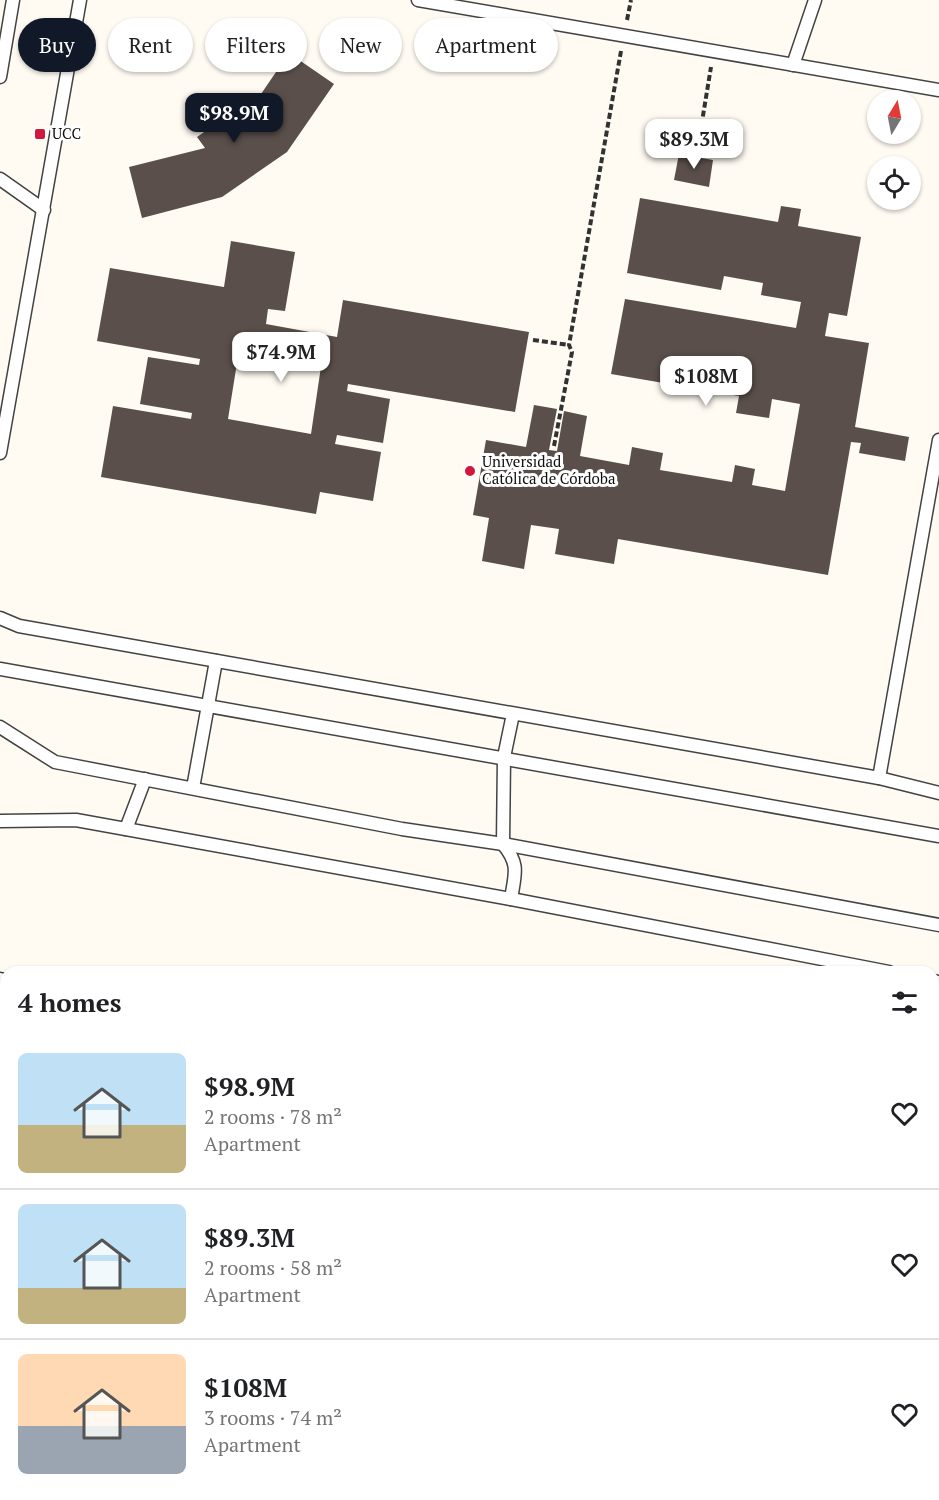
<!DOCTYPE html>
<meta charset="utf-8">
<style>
:root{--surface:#fff;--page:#f2f2f2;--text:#202124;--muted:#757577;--line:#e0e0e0;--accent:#111827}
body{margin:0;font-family:"PT Serif",serif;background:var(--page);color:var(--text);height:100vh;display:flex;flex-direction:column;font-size:22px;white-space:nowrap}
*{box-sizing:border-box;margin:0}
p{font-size:20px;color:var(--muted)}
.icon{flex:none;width:33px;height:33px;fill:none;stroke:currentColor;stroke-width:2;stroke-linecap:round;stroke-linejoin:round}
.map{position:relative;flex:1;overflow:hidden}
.sheet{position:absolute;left:0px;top:966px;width:939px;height:534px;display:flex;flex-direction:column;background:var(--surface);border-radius:18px 18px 0 0;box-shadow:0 2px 4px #0004}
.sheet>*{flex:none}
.top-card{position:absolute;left:18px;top:18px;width:600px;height:54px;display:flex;gap:12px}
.needle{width:39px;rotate:10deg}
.buttons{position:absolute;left:867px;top:90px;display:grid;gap:12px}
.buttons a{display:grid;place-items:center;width:54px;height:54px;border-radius:50%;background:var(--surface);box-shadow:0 2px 4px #0004;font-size:30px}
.price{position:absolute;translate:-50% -51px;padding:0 14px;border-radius:12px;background:#fff;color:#222;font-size:20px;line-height:39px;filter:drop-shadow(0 2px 3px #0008)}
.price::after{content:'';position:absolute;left:50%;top:36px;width:18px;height:14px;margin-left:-9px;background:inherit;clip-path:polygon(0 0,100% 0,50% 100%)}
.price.on{background:var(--accent);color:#fff}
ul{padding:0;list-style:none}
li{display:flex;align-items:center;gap:18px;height:150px;padding:0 18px}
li+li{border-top:2px solid var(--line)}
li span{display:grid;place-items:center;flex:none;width:168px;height:120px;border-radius:9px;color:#555}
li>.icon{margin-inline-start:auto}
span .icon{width:72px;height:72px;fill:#fffc;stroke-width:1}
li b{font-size:26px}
h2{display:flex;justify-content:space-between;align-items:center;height:72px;padding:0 18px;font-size:26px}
.chip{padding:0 21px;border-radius:27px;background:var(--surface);box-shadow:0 2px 4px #0004;font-size:21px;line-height:54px}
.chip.on{background:var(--accent);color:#fff}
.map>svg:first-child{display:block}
.green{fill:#ddefb7}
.building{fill:#5a4f4b;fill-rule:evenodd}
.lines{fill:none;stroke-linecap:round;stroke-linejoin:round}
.service-casing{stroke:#434343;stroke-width:15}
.minor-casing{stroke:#434343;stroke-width:27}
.path{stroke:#323232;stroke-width:4;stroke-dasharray:6 3;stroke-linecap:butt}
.service{stroke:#fff;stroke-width:12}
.minor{stroke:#fff;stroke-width:24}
.poi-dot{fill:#d2173c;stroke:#fff;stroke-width:2}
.labels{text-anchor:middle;stroke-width:6;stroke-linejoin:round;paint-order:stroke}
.poi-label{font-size:15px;fill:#101010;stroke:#fff;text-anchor:start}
</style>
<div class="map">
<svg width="939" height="1500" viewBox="0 0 939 1500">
<rect width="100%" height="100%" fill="#fffbf3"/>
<polygon class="green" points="0,1467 6,1468 6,1494 147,1494 180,1500 0,1500"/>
<g class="building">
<polygon points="289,53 334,84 287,152 222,197 142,218 129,167 205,148 197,137 233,112 244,119"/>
<polygon points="679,154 713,160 709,187 674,180"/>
<polygon points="640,198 778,222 781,206 801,209 798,226 861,237 847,316 829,313 825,336 869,343 855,427 909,437 905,461 859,453 861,443 851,442 828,575 618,539 614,564 555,554 559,529 531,525 524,569 482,561 489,518 473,515 486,440 526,447 534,405 557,409 549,450 557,451 564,411 587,416 580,456 629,465 632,447 663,453 660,470 732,482 735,465 755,469 752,485 785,491 800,404 772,399 769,418 736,413 739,396 611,374 625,299 796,328 801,302 761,295 763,283 724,276 721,290 627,273"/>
<path d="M 231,241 L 295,252 L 285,311 L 268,309 L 266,324 L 337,337 L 343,300 L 529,332 L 515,412 L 348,384 L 347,391 L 390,399 L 383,443 L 337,435 L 335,444 L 381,452 L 373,501 L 320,492 L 316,514 L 101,477 L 113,406 L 191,419 L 192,413 L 140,404 L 148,357 L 199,365 L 200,359 L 97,341 L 110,268 L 224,287 ZM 241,338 L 323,353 L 311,434 L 228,419 Z"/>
</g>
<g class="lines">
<defs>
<g id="service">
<polyline points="418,0 939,90"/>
<polyline points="793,65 815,0"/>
<polyline points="0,77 13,0"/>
<polyline points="0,179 44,210"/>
<polyline points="0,453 80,0"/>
<polyline points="0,618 19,626 879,778 939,440"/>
<polyline points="0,669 939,836"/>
<polyline points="0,727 55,762 402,829 503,844 939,925"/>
<polyline points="879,778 939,793"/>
<polyline points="193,788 216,661"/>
<polyline points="0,821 76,820 511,899 889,972"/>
<polyline points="126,829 145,779"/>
<path d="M 511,899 C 515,873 520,865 503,844 L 504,757 L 513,714"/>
<polyline points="933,981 939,982"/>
<polyline points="0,1473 6,1474"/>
</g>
<g id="minor">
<polyline points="0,985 6,1034"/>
<polyline points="0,1090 6,1050"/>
</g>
</defs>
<use href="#service" class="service-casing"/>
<use href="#minor" class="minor-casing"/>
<g class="path">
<polyline points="627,20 631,0"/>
<polyline points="697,152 711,67"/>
<polyline points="533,340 569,345"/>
<polyline points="554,446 572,352 569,345 621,51"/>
</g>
<use href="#service" class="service"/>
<use href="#minor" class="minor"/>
</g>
<g class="poi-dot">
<rect x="34" y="128" width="12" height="12" rx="3"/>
<circle cx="470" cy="471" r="6"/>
</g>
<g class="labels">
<g class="poi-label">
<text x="52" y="139">UCC</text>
<text x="482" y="467">Universidad<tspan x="482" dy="17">Católica de Córdoba</tspan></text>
</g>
</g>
</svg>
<div class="buttons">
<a><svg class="needle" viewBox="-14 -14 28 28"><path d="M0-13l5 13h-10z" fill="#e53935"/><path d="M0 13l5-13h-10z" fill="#757577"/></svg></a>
<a><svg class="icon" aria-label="locate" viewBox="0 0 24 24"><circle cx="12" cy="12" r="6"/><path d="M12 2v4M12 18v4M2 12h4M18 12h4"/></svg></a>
</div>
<b class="price on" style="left:234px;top:144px">$98.9M</b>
<b class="price" style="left:694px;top:170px">$89.3M</b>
<b class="price" style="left:281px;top:383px">$74.9M</b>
<b class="price" style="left:706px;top:407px">$108M</b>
<div class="top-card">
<a class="chip on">Buy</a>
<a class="chip">Rent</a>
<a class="chip">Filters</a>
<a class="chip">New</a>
<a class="chip">Apartment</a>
</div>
<section class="sheet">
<h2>4 homes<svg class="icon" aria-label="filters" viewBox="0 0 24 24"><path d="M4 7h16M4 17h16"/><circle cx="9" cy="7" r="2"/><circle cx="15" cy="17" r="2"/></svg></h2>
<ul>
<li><span style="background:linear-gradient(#bfe0f5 60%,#c2b280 0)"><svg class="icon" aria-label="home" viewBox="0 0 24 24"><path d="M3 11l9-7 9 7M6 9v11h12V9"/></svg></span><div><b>$98.9M</b><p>2 rooms · 78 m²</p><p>Apartment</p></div><svg class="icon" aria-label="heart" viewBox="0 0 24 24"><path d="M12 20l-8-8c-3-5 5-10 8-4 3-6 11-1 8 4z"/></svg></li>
<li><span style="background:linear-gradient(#bfe0f5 70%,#c2b280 0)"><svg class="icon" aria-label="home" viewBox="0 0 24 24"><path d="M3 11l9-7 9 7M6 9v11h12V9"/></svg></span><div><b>$89.3M</b><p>2 rooms · 58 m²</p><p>Apartment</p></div><svg class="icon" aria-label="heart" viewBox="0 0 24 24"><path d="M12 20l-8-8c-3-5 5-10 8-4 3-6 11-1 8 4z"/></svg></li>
<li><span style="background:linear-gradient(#ffd9b3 60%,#9aa5b1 0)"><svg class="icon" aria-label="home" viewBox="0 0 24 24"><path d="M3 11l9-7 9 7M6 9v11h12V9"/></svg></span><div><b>$108M</b><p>3 rooms · 74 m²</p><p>Apartment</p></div><svg class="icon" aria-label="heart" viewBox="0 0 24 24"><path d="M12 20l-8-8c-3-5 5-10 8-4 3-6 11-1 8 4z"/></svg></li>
</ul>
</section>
</div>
